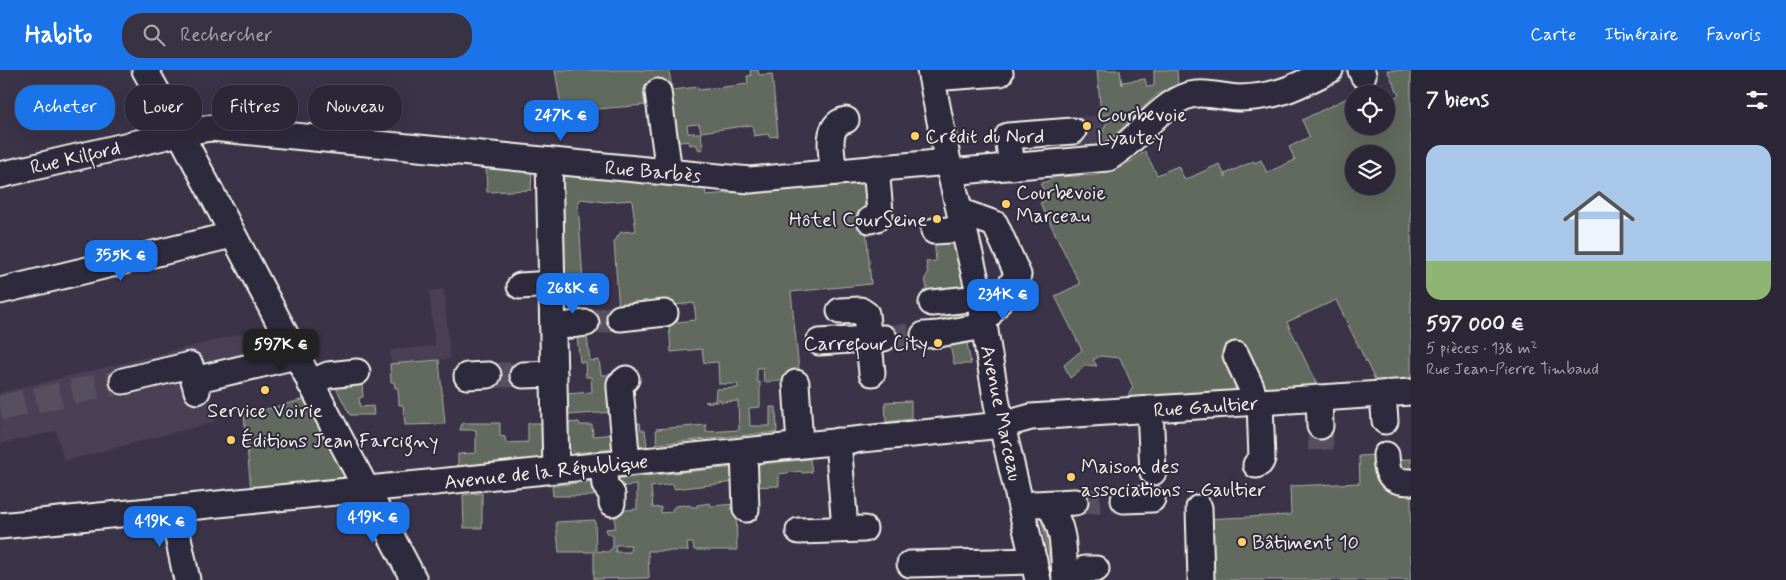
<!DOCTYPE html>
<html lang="fr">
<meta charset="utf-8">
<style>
:root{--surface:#2c2737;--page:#383342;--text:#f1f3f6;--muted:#a6a5ad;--line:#484452;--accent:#1a73e8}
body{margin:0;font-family:Mynerve,sans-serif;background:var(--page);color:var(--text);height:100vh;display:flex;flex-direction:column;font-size:19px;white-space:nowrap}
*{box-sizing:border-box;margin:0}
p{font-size:16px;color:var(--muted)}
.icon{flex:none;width:28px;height:28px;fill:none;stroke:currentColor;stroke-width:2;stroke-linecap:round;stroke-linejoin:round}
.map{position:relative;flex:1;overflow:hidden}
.details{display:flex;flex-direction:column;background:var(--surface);width:375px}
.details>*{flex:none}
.top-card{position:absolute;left:15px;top:15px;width:475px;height:45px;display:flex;gap:10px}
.controls{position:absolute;left:1345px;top:15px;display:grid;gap:10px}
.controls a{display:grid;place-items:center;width:50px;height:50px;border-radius:50%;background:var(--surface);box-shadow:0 5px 20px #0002,0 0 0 1px var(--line);font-size:25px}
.price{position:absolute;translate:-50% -42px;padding:0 11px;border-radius:10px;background:var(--accent);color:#fff;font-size:16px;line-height:32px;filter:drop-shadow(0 1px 2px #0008)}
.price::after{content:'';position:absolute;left:50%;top:30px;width:15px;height:11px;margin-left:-8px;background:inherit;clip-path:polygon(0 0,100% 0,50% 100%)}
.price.current{background:#222;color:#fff}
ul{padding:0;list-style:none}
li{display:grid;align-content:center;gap:10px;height:265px;padding:0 15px}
li span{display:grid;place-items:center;height:155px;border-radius:15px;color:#555}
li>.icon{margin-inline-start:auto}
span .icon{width:90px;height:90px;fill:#fffc;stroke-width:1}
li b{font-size:21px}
h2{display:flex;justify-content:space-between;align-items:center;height:60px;padding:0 15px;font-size:21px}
.tag{padding:0 18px;border-radius:20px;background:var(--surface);box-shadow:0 5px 20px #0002,0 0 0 1px var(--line);font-size:18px;line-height:45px}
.tag.current{background:var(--accent);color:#fff}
header{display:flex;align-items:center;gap:30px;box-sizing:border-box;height:70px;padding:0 25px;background:var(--accent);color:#fff}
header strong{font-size:24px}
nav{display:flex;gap:28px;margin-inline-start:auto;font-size:18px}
.search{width:350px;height:45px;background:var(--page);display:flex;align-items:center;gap:12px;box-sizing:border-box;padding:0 18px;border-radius:20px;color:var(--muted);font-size:19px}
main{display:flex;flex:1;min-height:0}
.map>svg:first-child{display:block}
.built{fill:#494057}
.green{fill:#626a5e;stroke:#abaea3;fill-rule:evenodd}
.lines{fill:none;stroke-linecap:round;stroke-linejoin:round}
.minor-tunnel{stroke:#575061;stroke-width:25;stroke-dasharray:25 12;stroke-linecap:butt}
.minor-casing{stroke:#f4f1e8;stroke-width:29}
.minor{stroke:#2f2a3d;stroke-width:25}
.poi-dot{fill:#ffd166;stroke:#2f2a3d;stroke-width:2}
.labels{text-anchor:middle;stroke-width:4;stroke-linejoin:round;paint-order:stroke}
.poi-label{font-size:20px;fill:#f4f1e8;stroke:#2f2a3d;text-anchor:start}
.street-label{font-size:20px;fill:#f4f1e8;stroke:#2f2a3d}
</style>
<header>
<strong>Habito</strong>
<div class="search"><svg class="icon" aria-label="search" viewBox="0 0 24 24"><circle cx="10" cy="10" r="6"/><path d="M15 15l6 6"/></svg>Rechercher</div>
<nav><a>Carte</a><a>Itinéraire</a><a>Favoris</a></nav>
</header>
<main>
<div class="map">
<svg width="1411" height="510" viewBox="0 0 1411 510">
<rect width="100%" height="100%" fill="#3b3449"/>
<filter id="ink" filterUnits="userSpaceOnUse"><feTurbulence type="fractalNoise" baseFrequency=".02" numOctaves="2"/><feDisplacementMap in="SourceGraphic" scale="10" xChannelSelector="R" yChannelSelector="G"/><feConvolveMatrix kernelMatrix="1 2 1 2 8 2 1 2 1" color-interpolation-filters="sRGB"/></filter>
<g filter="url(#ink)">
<g class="built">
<polygon points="1110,44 1102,64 1100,75 1082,81 1079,47"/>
<polygon points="444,219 450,289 391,294 390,280 435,276 429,221"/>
<polygon points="270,257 288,291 213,315 209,322 215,352 64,391 56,361 0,374 0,323"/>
</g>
<g class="green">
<polygon points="555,0 669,0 672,20 698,17 699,20 748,14 747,6 751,6 750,0 758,0 759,5 772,4 778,66 769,67 768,64 754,66 752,55 701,62 699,54 687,55 688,63 701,63 703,79 699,80 696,74 690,75 689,71 672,73 666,21 643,23 645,35 562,42"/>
<polygon points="1097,0 1120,0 1122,15 1122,12 1145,9 1147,17 1154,16 1154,0 1177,0 1178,14 1156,25 1109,71 1100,75 1102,64 1110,44 1101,45"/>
<path d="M 1387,0 L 1411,0 L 1411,310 L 1376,312 L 1336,230 L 1287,252 L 1318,317 L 1268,321 L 1258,311 L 1237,305 L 1234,324 L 1126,329 L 1133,317 L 1120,288 L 1100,286 L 1093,290 L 1097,296 L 1086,295 L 1070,308 L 1064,295 L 1082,280 L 1055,226 L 1080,214 L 1040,133 L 1048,129 L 1040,113 L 1046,112 L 1055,107 L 1097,105 L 1132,91 L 1145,81 L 1157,105 L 1178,96 L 1185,110 L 1219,94 L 1226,107 L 1225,104 L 1254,91 L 1255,93 L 1261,90 L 1267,103 L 1268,102 L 1295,90 L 1289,77 L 1309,67 L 1310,68 L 1302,50 L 1347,28 L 1354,41 L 1354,56 L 1386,56 L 1386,32 L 1399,25 ZM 1354,84 L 1386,84 L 1386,116 L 1354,116 Z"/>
<polygon points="486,98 532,101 531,120 487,122"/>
<polygon points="567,105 705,117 706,125 869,111 870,134 864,135 871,214 791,222 800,310 764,312 763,298 757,298 757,312 760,312 760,337 749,338 750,356 770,356 770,337 776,337 777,362 657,374 656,359 706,355 706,362 739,360 738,331 721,332 720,329 718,329 718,332 705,332 715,331 716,319 738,318 738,314 719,314 718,292 704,293 702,279 671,282 669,253 696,250 694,233 619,241 614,172 621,162 636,161 632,130 605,132 581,129 578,132 584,228 563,230 559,114"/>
<polygon points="955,167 970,225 928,224 925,209 928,203 926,192 936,191 934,168"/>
<polygon points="961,240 964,251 943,256 940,244"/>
<polygon points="586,258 590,291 599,290 601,305 609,305 609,303 612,303 621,378 575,383 567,376 567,353 579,352 580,355 592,355 593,366 616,364 615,342 566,345 566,324 592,322 591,307 586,307 585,292 580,292 576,259"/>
<polygon points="965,263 971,294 954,294 948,267"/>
<polygon points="439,290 445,354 405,355 403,335 399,335 398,318 395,318 394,312 391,312 390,294"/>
<polygon points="331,308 362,314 363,327 359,328 360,337 373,336 374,345 350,345"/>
<polygon points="309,328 348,400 342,411 251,420 244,345"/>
<polygon points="911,331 911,349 886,352 885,332"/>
<polygon points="462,353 500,353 500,366 505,367 506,373 528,372 528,353 548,353 547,386 540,394 458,398 458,384 476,383 476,360 460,360"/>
<polygon points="635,353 640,353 641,360 645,360 647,376 637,377"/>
<polygon points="1389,384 1390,390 1411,389 1411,510 1206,510 1204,449 1291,445 1290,416 1360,413 1359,386"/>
<polygon points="810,389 812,402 802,403 801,401 779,404 779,416 751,417 750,395"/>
<path d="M 735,397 L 735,412 L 674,419 L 673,414 L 651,417 L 653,438 L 661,437 L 661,443 L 672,442 L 672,439 L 674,438 L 675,436 L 684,435 L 684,436 L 690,435 L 691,437 L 697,437 L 697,435 L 710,433 L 711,436 L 736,434 L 737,480 L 694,480 L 693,473 L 687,473 L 688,481 L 648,481 L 649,508 L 594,509 L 594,482 L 559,482 L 556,452 L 595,450 L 596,481 L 608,482 L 613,477 L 613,466 L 607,463 L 606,459 L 615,458 L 615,441 L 637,439 L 637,415 L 614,417 L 614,409 ZM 615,475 L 631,475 L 630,482 L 616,482 Z"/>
<polygon points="594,411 594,426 553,426 552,416"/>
<polygon points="482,423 482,458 464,458 463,425"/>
<polygon points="1044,441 1050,445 1054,510 1041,449"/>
</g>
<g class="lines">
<g class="minor-tunnel">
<polyline points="586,253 620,248"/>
<polyline points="884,268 924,265"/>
<polyline points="488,305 523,305"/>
<polyline points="0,338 123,311"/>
<polyline points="1320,356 1321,380"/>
<polyline points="1075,432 1124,430"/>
</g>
<defs>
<g id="minor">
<polyline points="145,0 180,63 414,510"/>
<polyline points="930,0 950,102 978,218 997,334 1038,510"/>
<polyline points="1361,0 1363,5"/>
<polyline points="932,8 1000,3"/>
<polyline points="658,22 669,102"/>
<polyline points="549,91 556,400"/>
<polyline points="1012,97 1008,66 1073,61"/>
<path d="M 834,102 C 832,86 824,54 846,50"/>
<path d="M 950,102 L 1108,88 C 1138,71 1157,35 1190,25 C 1206,21 1224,28 1240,28 C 1279,27 1297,16 1330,0"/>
<polyline points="0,105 180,63 211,58 750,110 948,92"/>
<polyline points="961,142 995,154 1018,205 983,253"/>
<polyline points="870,150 877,148 880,142 876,98"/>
<polyline points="934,161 965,159"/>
<polyline points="520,216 552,214"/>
<polyline points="0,221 232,165"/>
<polyline points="932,233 979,228"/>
<polyline points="840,241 860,240 866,244 872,303"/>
<polyline points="620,248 665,243"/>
<polyline points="553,257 586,253"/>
<polyline points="924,265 939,264 984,256"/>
<polyline points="819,272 884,268"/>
<polyline points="1236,285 1251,317 1255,332"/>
<polyline points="523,305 554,304"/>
<polyline points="467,306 488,305"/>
<polyline points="626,309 620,314 620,318 627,393"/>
<polyline points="194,310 296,286"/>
<polyline points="123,311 190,295 197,321"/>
<polyline points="310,313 328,305 357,302"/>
<polyline points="796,313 800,375"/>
<polyline points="1383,324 1385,351"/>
<polyline points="1319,328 1320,356"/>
<polyline points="1150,339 1153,402"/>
<polyline points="838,371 844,446"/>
<polyline points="744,381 746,439"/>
<path d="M 1386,385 C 1387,404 1389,412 1411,412"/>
<polyline points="603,395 605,415 612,424 612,433"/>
<polyline points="1256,395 1260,393 1262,389 1260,332"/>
<polyline points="1124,430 1152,429"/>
<polyline points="1035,434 1075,432"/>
<path d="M 1048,434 C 1066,460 1063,479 1065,510"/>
<polyline points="1199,438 1201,510"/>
<polyline points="172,439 187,510"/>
<polyline points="0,456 1002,355 1031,347 1411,322"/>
<polyline points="799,461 864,459"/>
<polyline points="910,494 1034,491"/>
<polyline points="1075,510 1075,508 1085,499 1096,499"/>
</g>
</defs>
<use href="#minor" class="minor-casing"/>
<use href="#minor" class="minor"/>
</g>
</g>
<g class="poi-dot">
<circle cx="1087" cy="56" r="5"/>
<circle cx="915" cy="66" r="5"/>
<circle cx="1006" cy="134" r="5"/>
<circle cx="937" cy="149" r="5"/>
<circle cx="938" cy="273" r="5"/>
<circle cx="265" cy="320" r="5"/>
<circle cx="231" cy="370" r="5"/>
<circle cx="1071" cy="407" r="5"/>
<circle cx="1242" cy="472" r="5"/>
</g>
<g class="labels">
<g class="poi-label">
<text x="1097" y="51">Courbevoie<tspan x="1097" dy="23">Lyautey</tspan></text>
<text x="925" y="73">Crédit du Nord</text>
<text x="1016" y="129">Courbevoie<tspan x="1016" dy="23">Marceau</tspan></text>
<text x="927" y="156" text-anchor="end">Hôtel CourSeine</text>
<text x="928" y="280" text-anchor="end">Carrefour City</text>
<text x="265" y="347" text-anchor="middle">Service Voirie</text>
<text x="241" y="377">Éditions Jean Farcigny</text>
<text x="1081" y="403">Maison des<tspan x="1081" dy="23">associations - Gaultier</tspan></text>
<text x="1252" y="479">Bâtiment 10</text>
</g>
<g class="street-label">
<text transform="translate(75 87) rotate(-13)" y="7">Rue Kilford</text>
<text transform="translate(653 101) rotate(5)" y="7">Rue Barbès</text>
<text transform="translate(1206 336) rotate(-4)" y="7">Rue Gaultier</text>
<text transform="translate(1002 343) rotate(78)" y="7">Avenue Marceau</text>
<text transform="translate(546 401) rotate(-6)" y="7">Avenue de la République</text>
</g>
</g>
</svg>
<div class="controls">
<a><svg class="icon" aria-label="locate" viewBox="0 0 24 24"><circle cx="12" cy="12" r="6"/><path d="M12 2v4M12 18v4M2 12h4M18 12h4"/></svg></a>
<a><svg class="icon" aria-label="layers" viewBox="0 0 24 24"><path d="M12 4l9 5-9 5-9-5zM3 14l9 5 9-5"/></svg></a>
</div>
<b class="price" style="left:561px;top:72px">247K €</b>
<b class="price" style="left:121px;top:212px">355K €</b>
<b class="price" style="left:573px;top:245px">268K €</b>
<b class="price" style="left:1003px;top:251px">234K €</b>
<b class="price current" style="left:281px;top:301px">597K €</b>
<b class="price" style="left:373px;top:474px">419K €</b>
<b class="price" style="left:160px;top:478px">419K €</b>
<div class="top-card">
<a class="tag current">Acheter</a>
<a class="tag">Louer</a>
<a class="tag">Filtres</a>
<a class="tag">Nouveau</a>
</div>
</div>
<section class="details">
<h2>7 biens<svg class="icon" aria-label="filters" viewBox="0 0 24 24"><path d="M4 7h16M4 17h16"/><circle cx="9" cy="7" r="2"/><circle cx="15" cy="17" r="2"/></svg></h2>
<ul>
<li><span style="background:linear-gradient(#a9c7e8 75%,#8fb573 0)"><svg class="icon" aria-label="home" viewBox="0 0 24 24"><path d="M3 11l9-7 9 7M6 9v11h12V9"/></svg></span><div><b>597 000 €</b><p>5 pièces · 138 m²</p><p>Rue Jean-Pierre Timbaud</p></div></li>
</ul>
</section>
</main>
